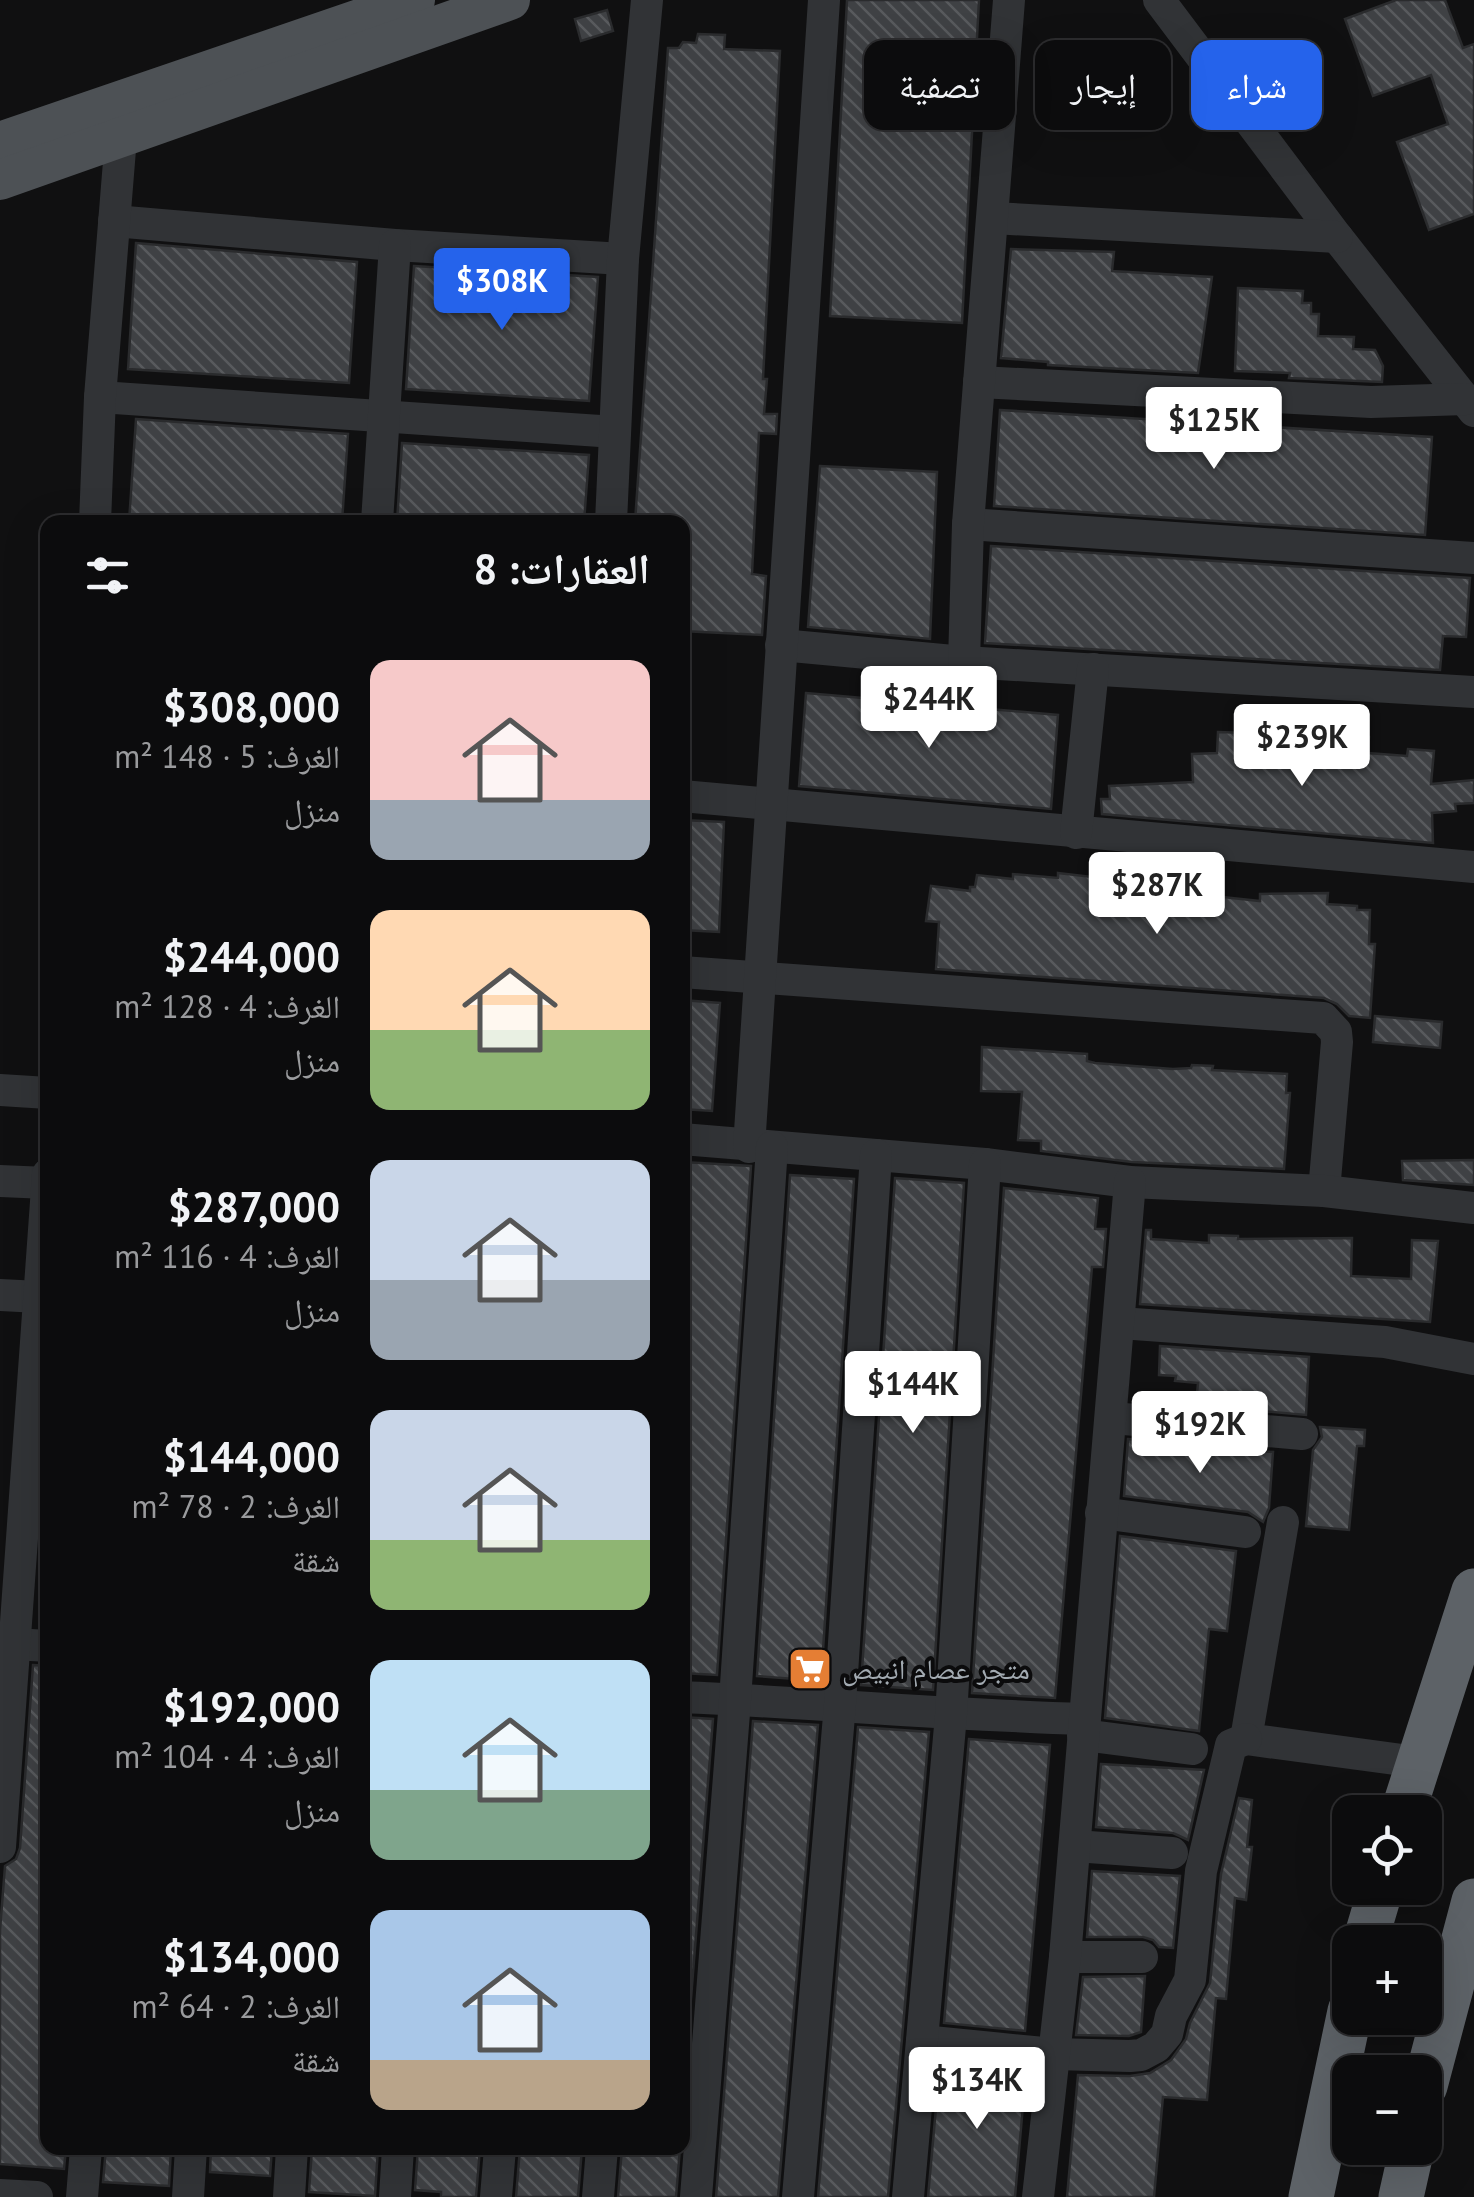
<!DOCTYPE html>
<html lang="ar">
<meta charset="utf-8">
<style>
:root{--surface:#0c0c0d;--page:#1a1a1b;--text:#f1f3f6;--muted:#9a9b9d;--line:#2c2c2e;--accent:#2563eb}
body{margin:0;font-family:"PT Sans","Noto Naskh Arabic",sans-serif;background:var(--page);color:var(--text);direction:rtl;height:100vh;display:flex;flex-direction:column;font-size:38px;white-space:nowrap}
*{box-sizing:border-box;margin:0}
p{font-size:32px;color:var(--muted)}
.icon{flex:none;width:55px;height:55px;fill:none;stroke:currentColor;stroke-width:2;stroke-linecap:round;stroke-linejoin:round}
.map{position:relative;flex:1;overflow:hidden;direction:ltr}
.sheet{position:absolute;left:40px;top:515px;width:650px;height:1640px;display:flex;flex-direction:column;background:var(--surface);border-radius:20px;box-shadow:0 10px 40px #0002,0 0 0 2px var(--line);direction:rtl}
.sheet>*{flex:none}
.banner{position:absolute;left:720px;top:40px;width:602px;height:90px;direction:rtl;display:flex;gap:20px}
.buttons{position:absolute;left:1332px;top:1795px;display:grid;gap:20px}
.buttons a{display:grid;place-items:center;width:110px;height:110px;border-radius:20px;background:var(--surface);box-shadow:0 10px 40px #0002,0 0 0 2px var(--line);font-size:50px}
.price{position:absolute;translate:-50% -85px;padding:0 22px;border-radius:10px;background:#fff;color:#222;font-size:32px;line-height:65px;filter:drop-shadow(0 2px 5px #0008)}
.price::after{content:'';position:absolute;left:50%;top:60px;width:30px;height:22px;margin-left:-15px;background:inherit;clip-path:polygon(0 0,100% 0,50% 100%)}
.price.current{background:var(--accent);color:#fff}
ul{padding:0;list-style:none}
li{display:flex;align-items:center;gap:30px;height:250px;padding:0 40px}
li span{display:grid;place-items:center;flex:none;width:280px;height:200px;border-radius:20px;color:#555}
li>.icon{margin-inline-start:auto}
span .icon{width:120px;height:120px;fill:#fffc;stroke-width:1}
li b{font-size:42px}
h2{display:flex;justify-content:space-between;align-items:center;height:120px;padding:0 40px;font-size:42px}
.chip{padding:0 35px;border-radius:20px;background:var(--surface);box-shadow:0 10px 40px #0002,0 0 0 2px var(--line);font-size:35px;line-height:90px}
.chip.current{background:var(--accent);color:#fff}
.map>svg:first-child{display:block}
.building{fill:url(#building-back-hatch);stroke:#2a2b2d;stroke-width:2.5}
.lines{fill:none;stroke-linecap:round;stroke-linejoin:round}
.minor{stroke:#313336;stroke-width:32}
.major{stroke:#4d5155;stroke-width:40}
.highway{stroke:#5d6267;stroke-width:45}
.labels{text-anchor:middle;stroke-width:8;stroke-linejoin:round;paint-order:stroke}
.poi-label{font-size:28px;fill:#a2aab1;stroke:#0b0b0c;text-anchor:start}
</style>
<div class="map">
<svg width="1474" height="2197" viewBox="0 0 1474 2197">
<defs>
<pattern id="building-back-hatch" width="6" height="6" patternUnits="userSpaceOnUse" patternTransform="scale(2.5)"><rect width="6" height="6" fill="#3f4144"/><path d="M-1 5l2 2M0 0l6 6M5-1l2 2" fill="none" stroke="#585a5d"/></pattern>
</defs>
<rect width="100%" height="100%" fill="#101011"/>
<g class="building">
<polygon points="847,0 979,0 962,323 830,316"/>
<polygon points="1396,0 1445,0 1463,48 1474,44 1474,214 1429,230 1397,142 1448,124 1431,75 1373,96 1345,19"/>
<polygon points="607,10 613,31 581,41 575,19"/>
<polygon points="698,34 725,35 724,49 780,51 763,379 767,379 764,414 777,414 776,434 759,433 752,574 766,576 762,635 682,631 682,522 635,522 668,48 679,48 683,42 696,43"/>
<polygon points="136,243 357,262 349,383 128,369"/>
<polygon points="1011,249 1114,252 1112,271 1212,277 1198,373 1048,365 1048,362 1001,358"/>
<polygon points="414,266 598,277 589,401 406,389"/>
<polygon points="1238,288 1303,291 1302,303 1311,303 1311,314 1319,314 1318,336 1354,337 1353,349 1375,350 1383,366 1382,382 1289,378 1290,373 1235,371"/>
<polygon points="1000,410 1432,437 1425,535 994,506"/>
<polygon points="136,419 348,434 342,522 129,522"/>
<polygon points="402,443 589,455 584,522 397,522"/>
<polygon points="820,466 937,472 930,639 808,627"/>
<polygon points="991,546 1470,578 1466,637 1443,636 1440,670 985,643"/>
<polygon points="806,693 1058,715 1051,809 799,786"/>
<polygon points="1218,732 1369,737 1368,753 1407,756 1408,749 1434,751 1431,784 1474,780 1474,803 1455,804 1456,811 1432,813 1433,843 1102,814 1101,799 1110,799 1109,786 1193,782 1192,754 1217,753"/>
<polygon points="682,820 724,822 719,932 682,930"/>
<polygon points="1058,873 1093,877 1093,881 1213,891 1213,896 1260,901 1260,894 1328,893 1327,904 1357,906 1357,910 1370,910 1369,944 1375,944 1370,1018 1349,1016 1337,1004 1324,998 936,969 939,922 926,921 931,886 970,891 970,887 975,887 977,875 1013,879 1013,874 1058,878"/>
<polygon points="682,1000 720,1003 712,1111 682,1109"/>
<polygon points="1375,1016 1442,1022 1440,1048 1373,1042"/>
<polygon points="982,1047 1087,1054 1087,1061 1095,1063 1173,1069 1191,1068 1192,1065 1213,1066 1212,1070 1287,1074 1286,1093 1290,1093 1284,1169 1132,1162 1041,1151 1041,1141 1018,1140 1022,1092 981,1091"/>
<polygon points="1474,1160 1474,1185 1403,1180 1402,1161"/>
<polygon points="683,1162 751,1166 717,1675 682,1673"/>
<polygon points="790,1175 854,1179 821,1681 757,1676"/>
<polygon points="895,1178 964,1183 933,1690 861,1685"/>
<polygon points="1004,1188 1098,1198 1095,1229 1106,1229 1103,1267 1092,1267 1055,1698 972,1693"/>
<polygon points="1146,1230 1151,1230 1151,1239 1209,1243 1209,1235 1238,1236 1238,1239 1352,1238 1351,1276 1411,1279 1412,1240 1438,1241 1430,1322 1140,1304"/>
<polygon points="1160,1346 1309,1357 1306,1415 1196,1405 1198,1383 1175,1381 1176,1376 1159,1375"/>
<polygon points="1320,1427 1365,1430 1364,1446 1357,1446 1349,1530 1306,1526 1313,1450 1322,1437"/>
<polygon points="1128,1439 1273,1452 1269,1508 1263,1522 1248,1512 1124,1496"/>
<polygon points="1120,1536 1236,1551 1227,1631 1209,1629 1199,1731 1105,1718"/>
<polygon points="33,1665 48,1666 48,2148 66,2148 64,2169 0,2164 0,1930 5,1866 16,1859 20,1848"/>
<polygon points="682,1717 713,1719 682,2113"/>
<polygon points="753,1721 818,1725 778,2197 716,2197"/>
<polygon points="858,1727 929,1732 888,2197 818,2197"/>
<polygon points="969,1739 1050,1745 1025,2031 944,2023"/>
<polygon points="1101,1764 1204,1770 1188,1840 1173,1833 1096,1827"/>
<polygon points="1239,1798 1252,1800 1247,1847 1252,1847 1246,1900 1235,1898 1226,1999 1216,1998 1207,2100 1163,2097 1154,2197 1067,2197 1078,2075 1130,2076 1150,2073 1171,2060 1186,2039 1190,2023 1210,1983 1221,1874"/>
<polygon points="1092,1871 1180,1876 1173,1948 1159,1947 1153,1940 1143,1937 1087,1937"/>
<polygon points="1145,1976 1141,2032 1129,2036 1076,2035 1083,1977"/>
<polygon points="940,2063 1026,2071 1015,2197 928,2197"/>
<polygon points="106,2148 171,2148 169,2186 103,2182"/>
<polygon points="211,2148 272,2148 270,2176 210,2172"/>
<polygon points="312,2148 378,2148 375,2196 309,2192"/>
<polygon points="418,2148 480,2148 476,2197 441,2197 441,2192 415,2190"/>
<polygon points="520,2148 582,2148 578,2197 516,2197"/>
<polygon points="622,2148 680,2148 676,2197 618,2197"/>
</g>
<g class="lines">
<g class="minor">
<polyline points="1159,0 1337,237 1474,411"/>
<polyline points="993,218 1337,237"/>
<polyline points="114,221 395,245 623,259"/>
<polyline points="979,382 1371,402 1466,399"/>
<polyline points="100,397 615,432"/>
<polyline points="95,522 100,397 121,137"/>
<polyline points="377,522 395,245"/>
<polyline points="611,522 623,259 647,0"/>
<polyline points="968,524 1474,558"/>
<polyline points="781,645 964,662 1474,692"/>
<polyline points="964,662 968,524 1009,0"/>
<polyline points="682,796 1474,867"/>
<polyline points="1076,833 1093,669"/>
<polyline points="682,972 1323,1018 1336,1032 1337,1042 1324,1191"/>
<polyline points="0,1090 48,1093"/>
<polyline points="682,1139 985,1164 1130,1182 1324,1191 1474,1208"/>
<polyline points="749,1147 824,0"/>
<polyline points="0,1181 47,1183"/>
<polyline points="0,1295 39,1297"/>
<polyline points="1120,1323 1385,1342 1474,1359"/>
<polyline points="1112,1418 1302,1434"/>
<polyline points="1101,1513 1245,1532"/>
<polyline points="1283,1522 1246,1739 1417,1762"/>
<polyline points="14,1644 48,1646"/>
<path d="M 682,1697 C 816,1703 950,1715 1084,1719"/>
<polyline points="1083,1735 1192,1749"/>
<polyline points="1075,1846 1172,1853"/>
<polyline points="0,1847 48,1174"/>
<polyline points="1065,1957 1142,1957"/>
<polyline points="922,2041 1054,2054 1130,2056 1141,2055 1156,2047 1167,2034 1171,2016 1190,1980 1201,1871 1231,1745 1246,1739"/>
<polyline points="0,2195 37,2197"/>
<polyline points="82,2197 86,2148"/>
<polyline points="188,2197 191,2148"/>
<polyline points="289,2197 292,2148"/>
<polyline points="395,2197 398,2148"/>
<polyline points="496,2197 500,2148"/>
<polyline points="598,2197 602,2148"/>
<polyline points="696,2197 735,1700 772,1147"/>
<polyline points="798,2197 840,1704 876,1155"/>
<polyline points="908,2197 951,1715 985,1164"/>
<polyline points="1038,2197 1065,1957 1130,1182"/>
</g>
<g class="major">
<polyline points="0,142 415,0"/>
<polyline points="0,180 510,0"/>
</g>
<g class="highway">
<polyline points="1403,1812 1474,1591"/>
<polyline points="1365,1942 1381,1888"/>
<polyline points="1425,2086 1474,1901"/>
<polyline points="1311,2197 1350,2011"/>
<polyline points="1401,2197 1412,2148"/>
</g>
</g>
<defs>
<symbol id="supermarket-square" viewBox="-11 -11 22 22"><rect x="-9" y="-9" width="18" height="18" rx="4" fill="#e57e34" stroke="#0b0b0c"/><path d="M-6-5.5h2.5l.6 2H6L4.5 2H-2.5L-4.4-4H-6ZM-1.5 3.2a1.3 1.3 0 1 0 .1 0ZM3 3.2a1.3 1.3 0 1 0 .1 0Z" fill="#fff"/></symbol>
</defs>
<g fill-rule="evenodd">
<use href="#supermarket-square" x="785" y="1644" width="50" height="50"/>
</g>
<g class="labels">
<g class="poi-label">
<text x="842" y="1679">متجر عصام انبيص</text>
</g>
</g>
</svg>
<div class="buttons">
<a><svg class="icon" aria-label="locate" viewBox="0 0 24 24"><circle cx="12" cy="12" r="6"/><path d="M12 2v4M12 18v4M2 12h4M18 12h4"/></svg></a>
<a>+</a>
<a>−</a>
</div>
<b class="price current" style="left:502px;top:333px">$308K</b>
<b class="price" style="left:1214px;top:472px">$125K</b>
<b class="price" style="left:929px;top:751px">$244K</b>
<b class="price" style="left:1302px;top:789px">$239K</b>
<b class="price" style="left:1157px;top:937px">$287K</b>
<b class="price" style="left:913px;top:1436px">$144K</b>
<b class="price" style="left:1200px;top:1476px">$192K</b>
<b class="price" style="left:977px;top:2132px">$134K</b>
<div class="banner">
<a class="chip current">شراء</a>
<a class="chip">إيجار</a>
<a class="chip">تصفية</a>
</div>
<section class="sheet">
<h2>العقارات: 8<svg class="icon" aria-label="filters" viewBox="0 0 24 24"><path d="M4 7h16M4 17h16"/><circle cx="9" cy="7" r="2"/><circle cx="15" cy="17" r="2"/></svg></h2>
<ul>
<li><span style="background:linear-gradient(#f6c9c9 70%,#9aa5b1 0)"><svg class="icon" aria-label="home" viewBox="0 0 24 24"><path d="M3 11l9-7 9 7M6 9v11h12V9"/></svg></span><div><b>$308,000</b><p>الغرف: 5 · 148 m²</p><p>منزل</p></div></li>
<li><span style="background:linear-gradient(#ffd9b3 60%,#8fb573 0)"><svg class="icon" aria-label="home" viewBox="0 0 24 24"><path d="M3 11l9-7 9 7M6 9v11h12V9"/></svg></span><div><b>$244,000</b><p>الغرف: 4 · 128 m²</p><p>منزل</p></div></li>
<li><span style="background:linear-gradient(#c9d6e8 60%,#9aa5b1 0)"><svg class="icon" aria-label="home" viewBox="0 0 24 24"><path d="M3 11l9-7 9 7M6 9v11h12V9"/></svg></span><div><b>$287,000</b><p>الغرف: 4 · 116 m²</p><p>منزل</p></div></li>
<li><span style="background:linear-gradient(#c9d6e8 65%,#8fb573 0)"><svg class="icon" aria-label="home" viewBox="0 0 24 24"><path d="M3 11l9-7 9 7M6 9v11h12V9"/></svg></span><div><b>$144,000</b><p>الغرف: 2 · 78 m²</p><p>شقة</p></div></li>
<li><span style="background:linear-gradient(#bfe0f5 65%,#7fa58c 0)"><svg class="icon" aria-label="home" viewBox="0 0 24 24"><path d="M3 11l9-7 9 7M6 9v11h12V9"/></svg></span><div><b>$192,000</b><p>الغرف: 4 · 104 m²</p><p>منزل</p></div></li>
<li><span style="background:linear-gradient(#a9c7e8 75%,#b9a48a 0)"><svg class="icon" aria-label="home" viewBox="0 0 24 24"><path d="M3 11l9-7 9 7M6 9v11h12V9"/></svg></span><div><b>$134,000</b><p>الغرف: 2 · 64 m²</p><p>شقة</p></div></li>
</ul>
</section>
</div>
